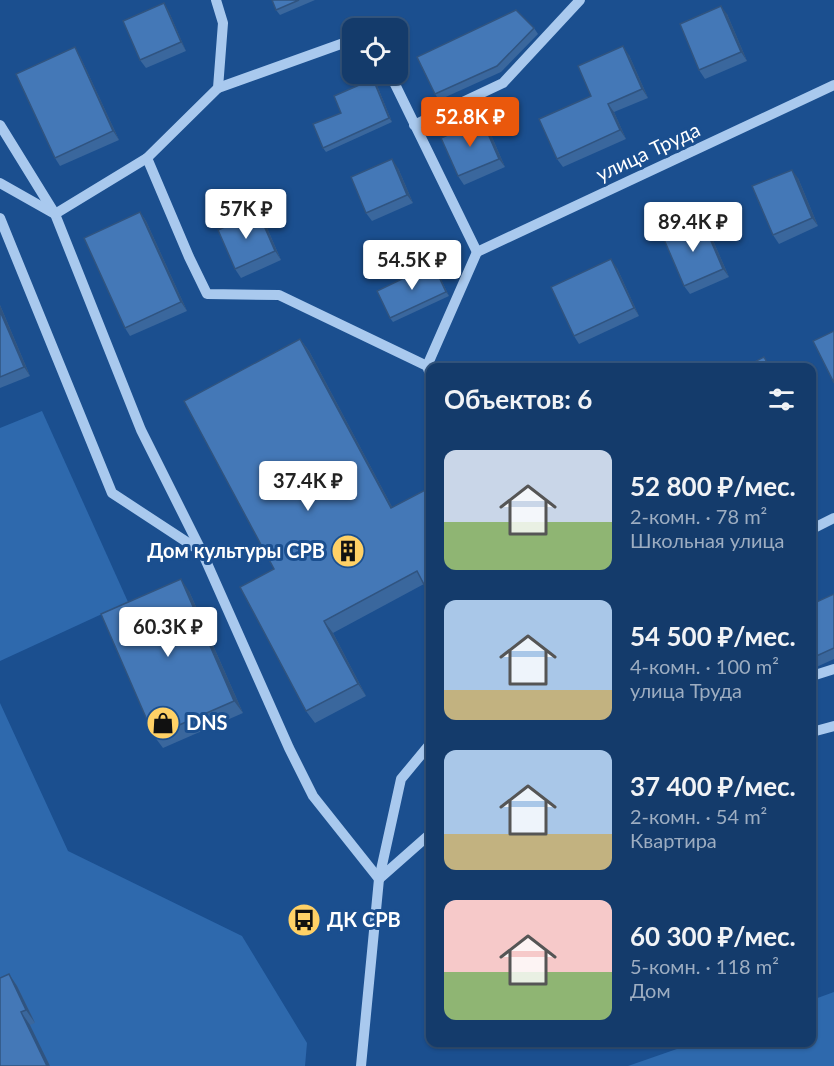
<!DOCTYPE html>
<html lang="ru">
<meta charset="utf-8">
<style>
:root{--surface:#143b6b;--page:#1d4271;--text:#f1f3f6;--muted:#9dadc1;--line:#33557e;--accent:#ea580c}
body{margin:0;font-family:Lato,sans-serif;background:var(--page);color:var(--text);height:100vh;display:flex;flex-direction:column;font-size:22px;white-space:nowrap}
*{box-sizing:border-box;margin:0}
p{font-size:20px;color:var(--muted)}
.icon{flex:none;width:33px;height:33px;fill:none;stroke:currentColor;stroke-width:2;stroke-linecap:round;stroke-linejoin:round}
.map{position:relative;flex:1;overflow:hidden}
.side{position:absolute;left:426px;top:363px;width:390px;height:684px;display:flex;flex-direction:column;background:var(--surface);border-radius:12px;box-shadow:0 2px 4px #0004,0 0 0 2px var(--line)}
.side>*{flex:none}
.tools{position:absolute;left:342px;top:18px;display:grid;gap:12px}
.tools a{display:grid;place-items:center;width:66px;height:66px;border-radius:12px;background:var(--surface);box-shadow:0 2px 4px #0004,0 0 0 2px var(--line);font-size:30px}
.price{position:absolute;translate:-50% -51px;padding:0 14px;border-radius:6px;background:#fff;color:#222;font-size:20px;line-height:39px;filter:drop-shadow(0 2px 3px #0008)}
.price::after{content:'';position:absolute;left:50%;top:36px;width:18px;height:14px;margin-left:-9px;background:inherit;clip-path:polygon(0 0,100% 0,50% 100%)}
.price.on{background:var(--accent);color:#fff}
ul{padding:0;list-style:none}
li{display:flex;align-items:center;gap:18px;height:150px;padding:0 18px}
li span{display:grid;place-items:center;flex:none;width:168px;height:120px;border-radius:12px;color:#555}
li>.icon{margin-inline-start:auto}
span .icon{width:72px;height:72px;fill:#fffc;stroke-width:1}
li b{font-size:26px}
h2{display:flex;justify-content:space-between;align-items:center;height:72px;padding:0 18px;font-size:26px}
.map>svg:first-child{display:block}
.green{fill:#2e69ad}
.lines{fill:none;stroke-linecap:round;stroke-linejoin:round}
.minor{stroke:#a9c9ee;stroke-width:10}
.wall{fill:#3a679d}
.shaded-wall{fill:#305480}
.building{fill:#4478b7;stroke:#305480;stroke-width:1.5}
.labels{text-anchor:middle;stroke-width:6;stroke-linejoin:round;paint-order:stroke}
.street-label{font-size:20px;fill:#fff;stroke:#1b4f8f}
.poi-label{font-size:20px;font-weight:bold;fill:#fff;stroke:#1b4f8f;text-anchor:start}
</style>
<div class="map">
<svg width="834" height="1066" viewBox="0 0 834 1066">
<rect width="100%" height="100%" fill="#1b4f8f"/>
<g class="green">
<polygon points="42,411 128,602 0,661 0,428"/>
<polygon points="0,703 68,851 242,936 307,1043 305,1066 0,1066"/>
<polygon points="834,992 834,1066 628,1066 694,1043 812,1042 812,1000"/>
</g>
<g class="lines">
<g class="minor">
<polyline points="390,74 477,252"/>
<polyline points="218,88 352,40"/>
<polyline points="0,125 55,214 141,430 202,552 289,748 313,796 379,879"/>
<polyline points="414,125 503,83 580,0"/>
<polyline points="147,158 189,257 207,294 279,295 427,366 430,374"/>
<polyline points="0,183 53,213"/>
<polyline points="55,214 147,158 218,88 223,23 216,0"/>
<polyline points="0,218 112,493 202,552"/>
<polyline points="477,252 834,85"/>
<polyline points="427,366 477,252"/>
<polyline points="812,529 834,518"/>
<polyline points="812,676 834,669"/>
<polyline points="812,732 834,726"/>
<polyline points="379,879 430,834"/>
<polyline points="361,1066 379,879 401,779 430,744"/>
</g>
</g>
<g class="wall">
<polygon points="272,0 315,0 280,15 276,10"/>
<polygon points="164,3 169,12 186,51 146,68 140,60"/>
<polygon points="727,14 747,61 705,79 699,70"/>
<polygon points="534,28 538,34 501,72 439,100 435,94"/>
<polygon points="629,55 648,98 614,112 626,139 563,167 557,159 591,96"/>
<polygon points="80,56 119,140 60,166 55,158"/>
<polygon points="376,83 392,122 326,152 323,148 341,113"/>
<polygon points="482,120 488,128 505,167 464,185 458,176"/>
<polygon points="398,168 413,203 372,221 366,213"/>
<polygon points="798,178 818,226 779,244 773,235"/>
<polygon points="140,212 146,221 187,311 130,336 125,328"/>
<polygon points="258,212 264,221 281,260 241,278 235,269"/>
<polygon points="702,220 708,229 729,277 690,294 684,286"/>
<polygon points="433,264 436,269 449,296 393,322 390,318"/>
<polygon points="617,268 639,316 579,344 574,336"/>
<polygon points="0,305 30,376 0,388"/>
<polygon points="300,339 309,351 392,507 424,584 333,633 366,696 315,723 306,711 274,569"/>
<polygon points="189,591 243,713 163,748 154,736"/>
<polygon points="834,594 834,659 812,669 812,604"/>
<polygon points="9,974 17,986 35,1023 30,1025 0,1066"/>
</g>
<g class="shaded-wall">
<polygon points="164,3 169,12 186,51 181,42"/>
<polygon points="721,6 727,14 747,61 741,52"/>
<polygon points="623,46 629,55 648,98 642,89"/>
<polygon points="75,47 80,56 119,140 113,131"/>
<polygon points="373,79 376,83 392,122 389,118"/>
<polygon points="608,104 614,112 626,139 620,130"/>
<polygon points="482,120 488,128 505,167 499,159"/>
<polygon points="392,159 398,168 413,203 407,195"/>
<polygon points="792,170 798,178 818,226 812,218"/>
<polygon points="140,212 146,221 187,311 181,302"/>
<polygon points="258,212 264,221 281,260 275,251"/>
<polygon points="702,220 708,229 729,277 723,269"/>
<polygon points="611,259 617,268 639,316 634,308"/>
<polygon points="433,264 436,269 449,296 446,292"/>
<polygon points="0,305 30,376 24,367 0,311"/>
<polygon points="300,339 309,351 399,520 391,508"/>
<polygon points="181,579 189,591 243,713 234,701"/>
<polygon points="324,621 333,633 366,696 358,684"/>
<polygon points="9,974 17,986 35,1023 26,1010"/>
<polygon points="21,1012 30,1025 50,1066 47,1066"/>
</g>
<g class="building">
<polygon points="272,0 299,0 276,10"/>
<polygon points="164,3 181,42 140,60 123,21"/>
<polygon points="721,6 741,52 699,70 680,24"/>
<polygon points="516,10 534,28 497,66 435,94 417,57"/>
<polygon points="623,46 642,89 608,104 620,130 557,159 539,119 591,96 578,66"/>
<polygon points="75,47 113,131 55,158 16,74"/>
<polygon points="373,79 389,118 323,148 313,124 341,113 334,96"/>
<polygon points="482,120 499,159 458,176 441,138"/>
<polygon points="392,159 407,195 366,213 351,177"/>
<polygon points="792,170 812,218 773,235 752,186"/>
<polygon points="140,212 181,302 125,328 84,238"/>
<polygon points="258,212 275,251 235,269 218,230"/>
<polygon points="702,220 723,269 684,286 663,237"/>
<polygon points="611,259 634,308 574,336 551,287"/>
<polygon points="433,264 446,292 390,318 377,291"/>
<polygon points="0,311 24,367 0,377"/>
<polygon points="834,331 834,383 813,341"/>
<polygon points="300,339 391,508 429,488 430,490 430,596 417,571 324,621 358,684 306,711 240,587 274,569 184,401"/>
<polygon points="764,357 770,368 743,368"/>
<polygon points="181,579 234,701 154,736 101,614"/>
<polygon points="834,594 834,648 812,658 812,604"/>
<polygon points="9,974 26,1010 21,1012 47,1066 0,1066 0,978"/>
</g>
<defs>
<symbol id="building-disc" viewBox="-11 -11 22 22"><circle r="9.5" fill="#ffd166" stroke="#1b4f8f"/><path d="M-4-6H4V6H1V3H-1V6H-4ZM-2.5-4.3h1.7v1.8h-1.7ZM.8-4.3h1.7v1.8H.8ZM-2.5-1h1.7V.8h-1.7ZM.8-1h1.7V.8H.8Z" fill="#111"/></symbol>
<symbol id="shop-disc" viewBox="-11 -11 22 22"><circle r="9.5" fill="#ffd166" stroke="#1b4f8f"/><path d="M-5-2.5h2.3a2.7 3.5 0 0 1 5.4 0H5L5.5 6h-11ZM-1.5-2.5h3a1.5 2.3 0 0 0-3 0Z" fill="#111"/></symbol>
<symbol id="bus-disc" viewBox="-11 -11 22 22"><circle r="9.5" fill="#ffd166" stroke="#1b4f8f"/><path d="M-5-6H5V4H4V6H2V4H-2V6H-4V4H-5ZM-3.5-4V0h7V-4ZM-3.5 1.2v1.5H-2V1.2ZM2 1.2v1.5H3.5V1.2Z" fill="#111"/></symbol>
</defs>
<g fill-rule="evenodd">
<use href="#building-disc" x="329" y="532" width="38" height="38"/>
<use href="#shop-disc" x="144" y="704" width="38" height="38"/>
<use href="#bus-disc" x="285" y="901" width="38" height="38"/>
</g>
<g class="labels">
<g class="street-label">
<text transform="translate(648 152) rotate(-25)" y="7">улица Труда</text>
</g>
<g class="poi-label">
<text x="325" y="558" text-anchor="end">Дом культуры СРВ</text>
<text x="186" y="730">DNS</text>
<text x="327" y="927">ДК СРВ</text>
</g>
</g>
</svg>
<div class="tools">
<a><svg class="icon" aria-label="locate" viewBox="0 0 24 24"><circle cx="12" cy="12" r="6"/><path d="M12 2v4M12 18v4M2 12h4M18 12h4"/></svg></a>
</div>
<b class="price on" style="left:470px;top:148px">52.8K ₽</b>
<b class="price" style="left:246px;top:240px">57K ₽</b>
<b class="price" style="left:693px;top:253px">89.4K ₽</b>
<b class="price" style="left:412px;top:291px">54.5K ₽</b>
<b class="price" style="left:308px;top:512px">37.4K ₽</b>
<b class="price" style="left:168px;top:658px">60.3K ₽</b>
<section class="side">
<h2>Объектов: 6<svg class="icon" aria-label="filters" viewBox="0 0 24 24"><path d="M4 7h16M4 17h16"/><circle cx="9" cy="7" r="2"/><circle cx="15" cy="17" r="2"/></svg></h2>
<ul>
<li><span style="background:linear-gradient(#c9d6e8 60%,#8fb573 0)"><svg class="icon" aria-label="home" viewBox="0 0 24 24"><path d="M3 11l9-7 9 7M6 9v11h12V9"/></svg></span><div><b>52 800 ₽/мес.</b><p>2-комн. · 78 m²</p><p>Школьная улица</p></div></li>
<li><span style="background:linear-gradient(#a9c7e8 75%,#c2b280 0)"><svg class="icon" aria-label="home" viewBox="0 0 24 24"><path d="M3 11l9-7 9 7M6 9v11h12V9"/></svg></span><div><b>54 500 ₽/мес.</b><p>4-комн. · 100 m²</p><p>улица Труда</p></div></li>
<li><span style="background:linear-gradient(#a9c7e8 70%,#c2b280 0)"><svg class="icon" aria-label="home" viewBox="0 0 24 24"><path d="M3 11l9-7 9 7M6 9v11h12V9"/></svg></span><div><b>37 400 ₽/мес.</b><p>2-комн. · 54 m²</p><p>Квартира</p></div></li>
<li><span style="background:linear-gradient(#f6c9c9 60%,#8fb573 0)"><svg class="icon" aria-label="home" viewBox="0 0 24 24"><path d="M3 11l9-7 9 7M6 9v11h12V9"/></svg></span><div><b>60 300 ₽/мес.</b><p>5-комн. · 118 m²</p><p>Дом</p></div></li>
</ul>
</section>
</div>
